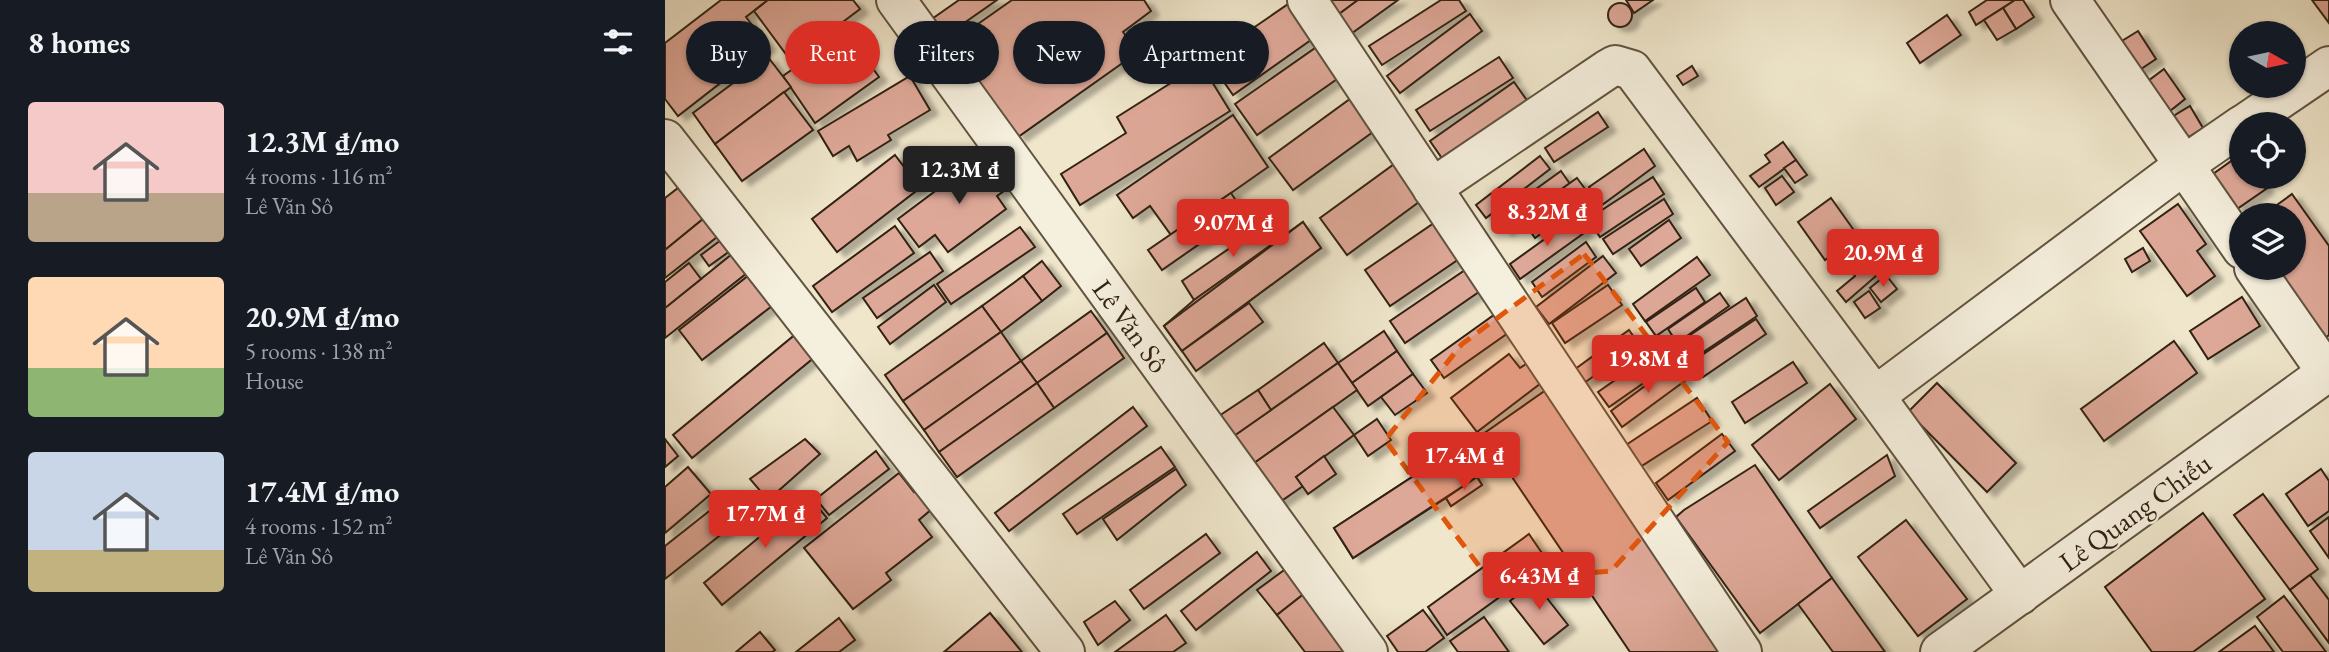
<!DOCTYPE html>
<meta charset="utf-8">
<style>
:root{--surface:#171b24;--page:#242831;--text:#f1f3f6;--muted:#9ea1a6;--accent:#d93025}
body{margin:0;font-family:"EB Garamond",serif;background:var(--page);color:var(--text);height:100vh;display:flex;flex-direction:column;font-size:26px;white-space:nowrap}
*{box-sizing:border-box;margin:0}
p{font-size:23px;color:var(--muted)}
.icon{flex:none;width:38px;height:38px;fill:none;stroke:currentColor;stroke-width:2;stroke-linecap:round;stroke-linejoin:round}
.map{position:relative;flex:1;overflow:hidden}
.details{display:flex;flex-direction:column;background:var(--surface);width:665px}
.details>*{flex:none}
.guide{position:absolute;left:21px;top:21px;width:665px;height:63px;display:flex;gap:14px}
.needle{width:46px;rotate:99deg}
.fabs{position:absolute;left:1564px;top:21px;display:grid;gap:14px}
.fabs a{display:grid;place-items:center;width:77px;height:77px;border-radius:50%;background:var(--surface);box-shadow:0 2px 5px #0004;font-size:35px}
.price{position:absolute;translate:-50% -60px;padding:0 16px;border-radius:7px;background:var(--accent);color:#fff;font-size:23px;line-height:46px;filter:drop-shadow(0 2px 4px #0008)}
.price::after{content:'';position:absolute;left:50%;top:42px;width:21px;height:16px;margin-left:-10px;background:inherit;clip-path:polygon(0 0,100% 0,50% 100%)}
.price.current{background:#222;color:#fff}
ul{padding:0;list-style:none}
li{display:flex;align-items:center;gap:21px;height:175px;padding:0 28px}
li span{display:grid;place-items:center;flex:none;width:196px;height:140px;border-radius:7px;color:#555}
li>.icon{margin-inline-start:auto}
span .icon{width:84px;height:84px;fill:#fffc;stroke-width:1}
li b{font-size:30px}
h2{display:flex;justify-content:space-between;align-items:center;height:84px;padding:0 28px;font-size:30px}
.chip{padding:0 24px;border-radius:32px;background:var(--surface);box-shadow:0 2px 5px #0004;font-size:24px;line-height:63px}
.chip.current{background:var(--accent);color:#fff}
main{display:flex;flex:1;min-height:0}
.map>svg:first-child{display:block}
.building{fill:#dea898;stroke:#312212;stroke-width:2;filter:url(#shadow)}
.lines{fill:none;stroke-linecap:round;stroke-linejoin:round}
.minor-casing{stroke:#605340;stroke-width:42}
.tertiary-casing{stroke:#605340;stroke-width:42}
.minor{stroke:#f5efdd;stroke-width:38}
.tertiary{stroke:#f5efdd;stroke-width:38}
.marked{fill:#df560c;fill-opacity:0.2;stroke:#df560c;stroke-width:5;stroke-dasharray:14 9;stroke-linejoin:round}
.labels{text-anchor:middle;stroke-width:5;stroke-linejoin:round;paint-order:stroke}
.street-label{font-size:28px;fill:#312212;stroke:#f5efdd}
</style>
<main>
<section class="details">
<h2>8 homes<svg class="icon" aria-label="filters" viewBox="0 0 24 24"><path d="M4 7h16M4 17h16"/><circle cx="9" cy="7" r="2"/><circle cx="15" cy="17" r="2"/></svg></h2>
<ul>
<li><span style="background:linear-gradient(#f6c9c9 65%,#b9a48a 0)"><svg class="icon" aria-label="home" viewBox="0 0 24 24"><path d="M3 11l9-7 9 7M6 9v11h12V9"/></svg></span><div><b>12.3M ₫/mo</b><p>4 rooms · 116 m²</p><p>Lê Văn Sô</p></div></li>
<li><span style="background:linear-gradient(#ffd9b3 65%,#8fb573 0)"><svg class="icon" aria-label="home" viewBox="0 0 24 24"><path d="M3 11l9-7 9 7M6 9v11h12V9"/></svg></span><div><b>20.9M ₫/mo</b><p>5 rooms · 138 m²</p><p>House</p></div></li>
<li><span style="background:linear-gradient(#c9d6e8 70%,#c2b280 0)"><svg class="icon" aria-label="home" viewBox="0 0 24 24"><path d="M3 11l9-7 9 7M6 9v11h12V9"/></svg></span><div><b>17.4M ₫/mo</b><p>4 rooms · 152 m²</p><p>Lê Văn Sô</p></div></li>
</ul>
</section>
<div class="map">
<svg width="1664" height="652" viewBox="0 0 1664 652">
<defs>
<filter id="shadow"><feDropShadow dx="8" dy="4.5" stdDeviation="2" flood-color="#0004"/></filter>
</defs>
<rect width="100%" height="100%" fill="#efe6cb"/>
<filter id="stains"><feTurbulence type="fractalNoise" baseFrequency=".00286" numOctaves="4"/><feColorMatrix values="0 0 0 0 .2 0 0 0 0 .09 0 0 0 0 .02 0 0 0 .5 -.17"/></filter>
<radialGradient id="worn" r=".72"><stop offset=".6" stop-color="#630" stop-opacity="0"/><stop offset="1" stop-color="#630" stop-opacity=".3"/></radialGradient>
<g class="building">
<polygon points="56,0 103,0 81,17 103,46 13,116 0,99 0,43"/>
<polygon points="103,0 188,0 195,9 126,61 89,11"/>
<polygon points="294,0 332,0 276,39 264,21"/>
<polygon points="347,0 479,0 486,11 458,32 473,52 353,137 286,43"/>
<polygon points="629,0 653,35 568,95 543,59"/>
<polygon points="664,0 693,0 670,17"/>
<polygon points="693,0 733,0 683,36 670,17"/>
<polygon points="776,0 794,0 801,11 717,65 704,46"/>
<polygon points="961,0 988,0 969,13"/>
<polygon points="1322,0 1350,0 1311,25 1304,12"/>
<polygon points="1350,0 1358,0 1369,17 1351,29 1338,8"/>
<polygon points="1647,0 1664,0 1664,23"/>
<circle cx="955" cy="15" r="12"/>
<polygon points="1338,8 1351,29 1332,40 1319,20"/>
<polygon points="805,14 817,31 735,93 722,76"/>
<polygon points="1282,15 1296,35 1255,63 1242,43"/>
<polygon points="181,31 214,77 150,123 118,76"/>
<polygon points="1473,31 1491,59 1470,73 1452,44"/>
<polygon points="653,46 675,77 592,135 570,104"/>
<polygon points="103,57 126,87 50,144 28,113"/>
<polygon points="834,57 848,78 765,131 751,110"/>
<polygon points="536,64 565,111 415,205 396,174 461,133 452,117"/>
<polygon points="1027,66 1033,76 1018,85 1012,76"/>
<polygon points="1499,69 1520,99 1505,111 1483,81"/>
<polygon points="245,76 265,110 223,135 226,140 192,161 184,146 168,156 153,131"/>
<polygon points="849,82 866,106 781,164 765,141"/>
<polygon points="119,92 148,130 77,181 50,144"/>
<polygon points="689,96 712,129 628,190 604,158"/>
<polygon points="1525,106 1538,128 1519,140 1505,118"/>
<polygon points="933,112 943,127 889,162 880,148"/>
<polygon points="568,115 603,167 506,235 485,206 468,218 452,195"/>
<polygon points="1118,142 1131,160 1094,187 1085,176 1105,162 1100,155"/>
<polygon points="979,149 990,166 937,205 924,187"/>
<polygon points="321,153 346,186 332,196 341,209 283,252 270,235 254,247 233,219"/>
<polygon points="1576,154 1577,177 1592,177 1601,189 1572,209 1548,174"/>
<polygon points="230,155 255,188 172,252 147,219"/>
<polygon points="875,156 885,169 821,218 811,205"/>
<polygon points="1131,160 1142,175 1130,183 1119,168"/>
<polygon points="732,162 758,199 682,255 655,218"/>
<polygon points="896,171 905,184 839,231 831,218"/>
<polygon points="1117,176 1129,192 1111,205 1100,188"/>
<polygon points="988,177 999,194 935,237 923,219"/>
<polygon points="912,178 926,197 870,238 856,218"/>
<polygon points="13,188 38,219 0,250 0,198"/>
<polygon points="566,193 579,213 497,270 483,250"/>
<polygon points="1627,194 1664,246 1664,335 1659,339 1609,268 1629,268 1629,215 1598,215"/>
<polygon points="1166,198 1193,236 1160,260 1133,222"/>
<polygon points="999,199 1008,214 948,254 938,239"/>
<polygon points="1513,204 1541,244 1532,251 1550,276 1522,296 1475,231"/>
<polygon points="909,218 919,233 855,279 845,264"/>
<polygon points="38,219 52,237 0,278 0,250"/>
<polygon points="607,219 619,237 529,300 517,281"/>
<polygon points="1004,220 1016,238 976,266 964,249"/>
<polygon points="772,221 797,257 725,306 700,270"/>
<polygon points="638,222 656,248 517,351 499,326 529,300"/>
<polygon points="638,222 656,248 517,351 499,326"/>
<polygon points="230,226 249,253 167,312 148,286"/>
<polygon points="355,227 370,247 286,304 272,284"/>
<polygon points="56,240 76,243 44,266 36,255"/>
<polygon points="921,242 931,257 877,297 867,282"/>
<polygon points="77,246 92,265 0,338 0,308"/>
<polygon points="1478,248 1485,261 1467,272 1460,259"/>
<polygon points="265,252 278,271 212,318 198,298"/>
<polygon points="1204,252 1219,269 1181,302 1172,291 1190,276 1185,269"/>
<polygon points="938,256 951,273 884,324 871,307"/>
<polygon points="1032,257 1045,275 980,321 968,304"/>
<polygon points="377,261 396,286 377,301 358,276"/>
<polygon points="24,263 36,279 0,308 0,282"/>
<polygon points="806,266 821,287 740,343 725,321"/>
<polygon points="93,268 116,299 37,360 14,330"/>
<polygon points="1221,275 1232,289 1216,302 1205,288"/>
<polygon points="358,276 377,301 336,332 317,306"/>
<polygon points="269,285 281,302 225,344 213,327"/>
<polygon points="943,285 957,305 900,343 887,323"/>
<polygon points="1031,288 1040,302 991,336 981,322"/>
<polygon points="1204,291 1215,308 1200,318 1189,302"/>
<polygon points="1055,293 1064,306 1012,343 1003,329"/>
<polygon points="1577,297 1595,326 1543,359 1525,331"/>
<polygon points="1081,298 1092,316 1022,363 1010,345"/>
<polygon points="584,303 598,322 531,371 517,351"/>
<polygon points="317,306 336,332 238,401 220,375"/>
<polygon points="840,307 853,326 779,378 766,360"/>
<polygon points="426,311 442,333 372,383 356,361"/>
<polygon points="1091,319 1101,334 1038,377 1028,361"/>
<polygon points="964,330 974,344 912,388 902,375"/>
<polygon points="719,331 732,351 687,383 673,363"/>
<polygon points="336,332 356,361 259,430 238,401"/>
<polygon points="132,333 151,356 27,458 8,435"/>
<polygon points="442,333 459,358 389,408 372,383"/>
<polygon points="1509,341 1532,373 1439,441 1416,409"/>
<polygon points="659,343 673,363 606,410 593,390"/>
<polygon points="999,346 1010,361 944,407 933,392"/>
<polygon points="732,351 748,374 703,406 687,383"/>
<polygon points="844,354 855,368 870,358 884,377 812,432 786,398"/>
<polygon points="356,361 372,383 274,452 259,430"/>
<polygon points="1128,362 1142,383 1080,423 1067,402"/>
<polygon points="673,363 692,390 585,466 566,438"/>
<polygon points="1010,364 1021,380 957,427 946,411"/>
<polygon points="748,374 762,393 730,415 716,397"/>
<polygon points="372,383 389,408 292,477 274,452"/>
<polygon points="1272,383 1351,463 1322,492 1243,412"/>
<polygon points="1165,384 1191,419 1114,480 1087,445"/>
<polygon points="593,390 606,410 566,438 551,418"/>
<polygon points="881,390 1058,652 965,652 818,434"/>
<polygon points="1032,398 1047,421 975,467 961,445"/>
<polygon points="468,407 482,426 344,531 330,513"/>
<polygon points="668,407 689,435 631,477 638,486 612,504 585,466"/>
<polygon points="712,419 726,440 703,456 689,435"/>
<polygon points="1057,434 1070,451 1003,500 991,483"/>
<polygon points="0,439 13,456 0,467"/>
<polygon points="140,439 155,454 103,500 85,479"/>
<polygon points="496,447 510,467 412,534 398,514"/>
<polygon points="793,447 817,485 786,506 781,498 688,558 669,528"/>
<polygon points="793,447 812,477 688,558 669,528"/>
<polygon points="211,451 224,469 164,515 151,499"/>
<polygon points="1222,455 1230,476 1155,528 1143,511"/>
<polygon points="659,456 671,474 643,494 631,477"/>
<polygon points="1090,465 1167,578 1095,633 1011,517 1019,510"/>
<polygon points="23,467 46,494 0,533 0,487"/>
<polygon points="511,469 521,485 452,540 438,519"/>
<polygon points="1656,469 1664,481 1664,511 1643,526 1621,494"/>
<polygon points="234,473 249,492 259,484 274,503 254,520 267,537 221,573 226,580 188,609 139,548"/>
<polygon points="812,477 817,485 786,506 781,498"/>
<polygon points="1598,494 1653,569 1625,590 1569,515"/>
<polygon points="144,496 162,518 57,605 39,583"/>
<polygon points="62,497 78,517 0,579 0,546"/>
<polygon points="1538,513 1600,599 1528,652 1487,652 1440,587"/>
<polygon points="1664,517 1664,558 1645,531"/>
<polygon points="1241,520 1302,599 1253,636 1193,557"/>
<polygon points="541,534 555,553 479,609 465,590"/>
<polygon points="864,534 883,562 782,635 763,607"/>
<polygon points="592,552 606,571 531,630 516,611"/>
<polygon points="622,568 640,593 612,615 592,590"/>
<polygon points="1645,575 1664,600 1664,643 1625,590"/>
<polygon points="874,578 883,589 878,593 903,625 879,644 845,601"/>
<polygon points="1167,578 1220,652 1168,652 1133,604"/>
<polygon points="640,593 682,652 640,652 612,615"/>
<polygon points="1619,596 1661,652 1618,652 1592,617"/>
<polygon points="450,601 465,620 433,645 419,622"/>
<polygon points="758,610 779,638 760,652 733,652 722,636"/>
<polygon points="325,613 357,652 279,652"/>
<polygon points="501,615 521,643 508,652 450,652"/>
<polygon points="819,617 844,652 793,652 785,641"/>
<polygon points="174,618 190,640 174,652 131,652"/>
<polygon points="1590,626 1609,652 1554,652"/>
<polygon points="95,632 110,650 107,652 71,652"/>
</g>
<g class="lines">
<defs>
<g id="minor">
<polyline points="642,0 1077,652"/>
<polyline points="1405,0 1577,249"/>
<polyline points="1579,124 1664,66"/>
<polyline points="0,139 400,652"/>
<polyline points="767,188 943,69 950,65 967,70 1210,396 1355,595"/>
<polyline points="1589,268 1662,373"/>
<polyline points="1210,396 1519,165 1577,125"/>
<polyline points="1275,652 1664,371"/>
</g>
<polyline id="tertiary" points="231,0 703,652"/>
</defs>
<use href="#minor" class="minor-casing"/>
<use href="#tertiary" class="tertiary-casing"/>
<use href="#minor" class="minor"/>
<use href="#tertiary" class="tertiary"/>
</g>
<path class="marked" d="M 919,254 L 1063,442 L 946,571 L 826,582 L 720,440 L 797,344 Z"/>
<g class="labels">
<g class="street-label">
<text transform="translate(466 326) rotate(54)" y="10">Lê Văn Sô</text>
<text transform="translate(1470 512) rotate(-36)" y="10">Lê Quang Chiểu</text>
</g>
</g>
<rect width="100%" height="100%" filter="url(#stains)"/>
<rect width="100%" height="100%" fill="url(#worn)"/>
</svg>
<div class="fabs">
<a><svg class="needle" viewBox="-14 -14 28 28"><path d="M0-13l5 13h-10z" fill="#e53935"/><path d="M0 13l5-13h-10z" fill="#9ea1a6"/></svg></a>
<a><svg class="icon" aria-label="locate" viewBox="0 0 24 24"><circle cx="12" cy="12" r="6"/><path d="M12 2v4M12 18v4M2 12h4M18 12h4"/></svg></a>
<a><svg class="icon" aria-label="layers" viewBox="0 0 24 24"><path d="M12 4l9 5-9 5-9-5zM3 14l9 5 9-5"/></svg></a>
</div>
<b class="price current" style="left:294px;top:206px">12.3M ₫</b>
<b class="price" style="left:882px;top:248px">8.32M ₫</b>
<b class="price" style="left:568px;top:259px">9.07M ₫</b>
<b class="price" style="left:1218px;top:289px">20.9M ₫</b>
<b class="price" style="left:983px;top:395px">19.8M ₫</b>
<b class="price" style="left:799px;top:492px">17.4M ₫</b>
<b class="price" style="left:100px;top:550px">17.7M ₫</b>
<b class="price" style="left:874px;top:612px">6.43M ₫</b>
<div class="guide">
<a class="chip">Buy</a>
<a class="chip current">Rent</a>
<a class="chip">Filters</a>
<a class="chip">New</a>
<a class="chip">Apartment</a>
</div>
</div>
</main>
